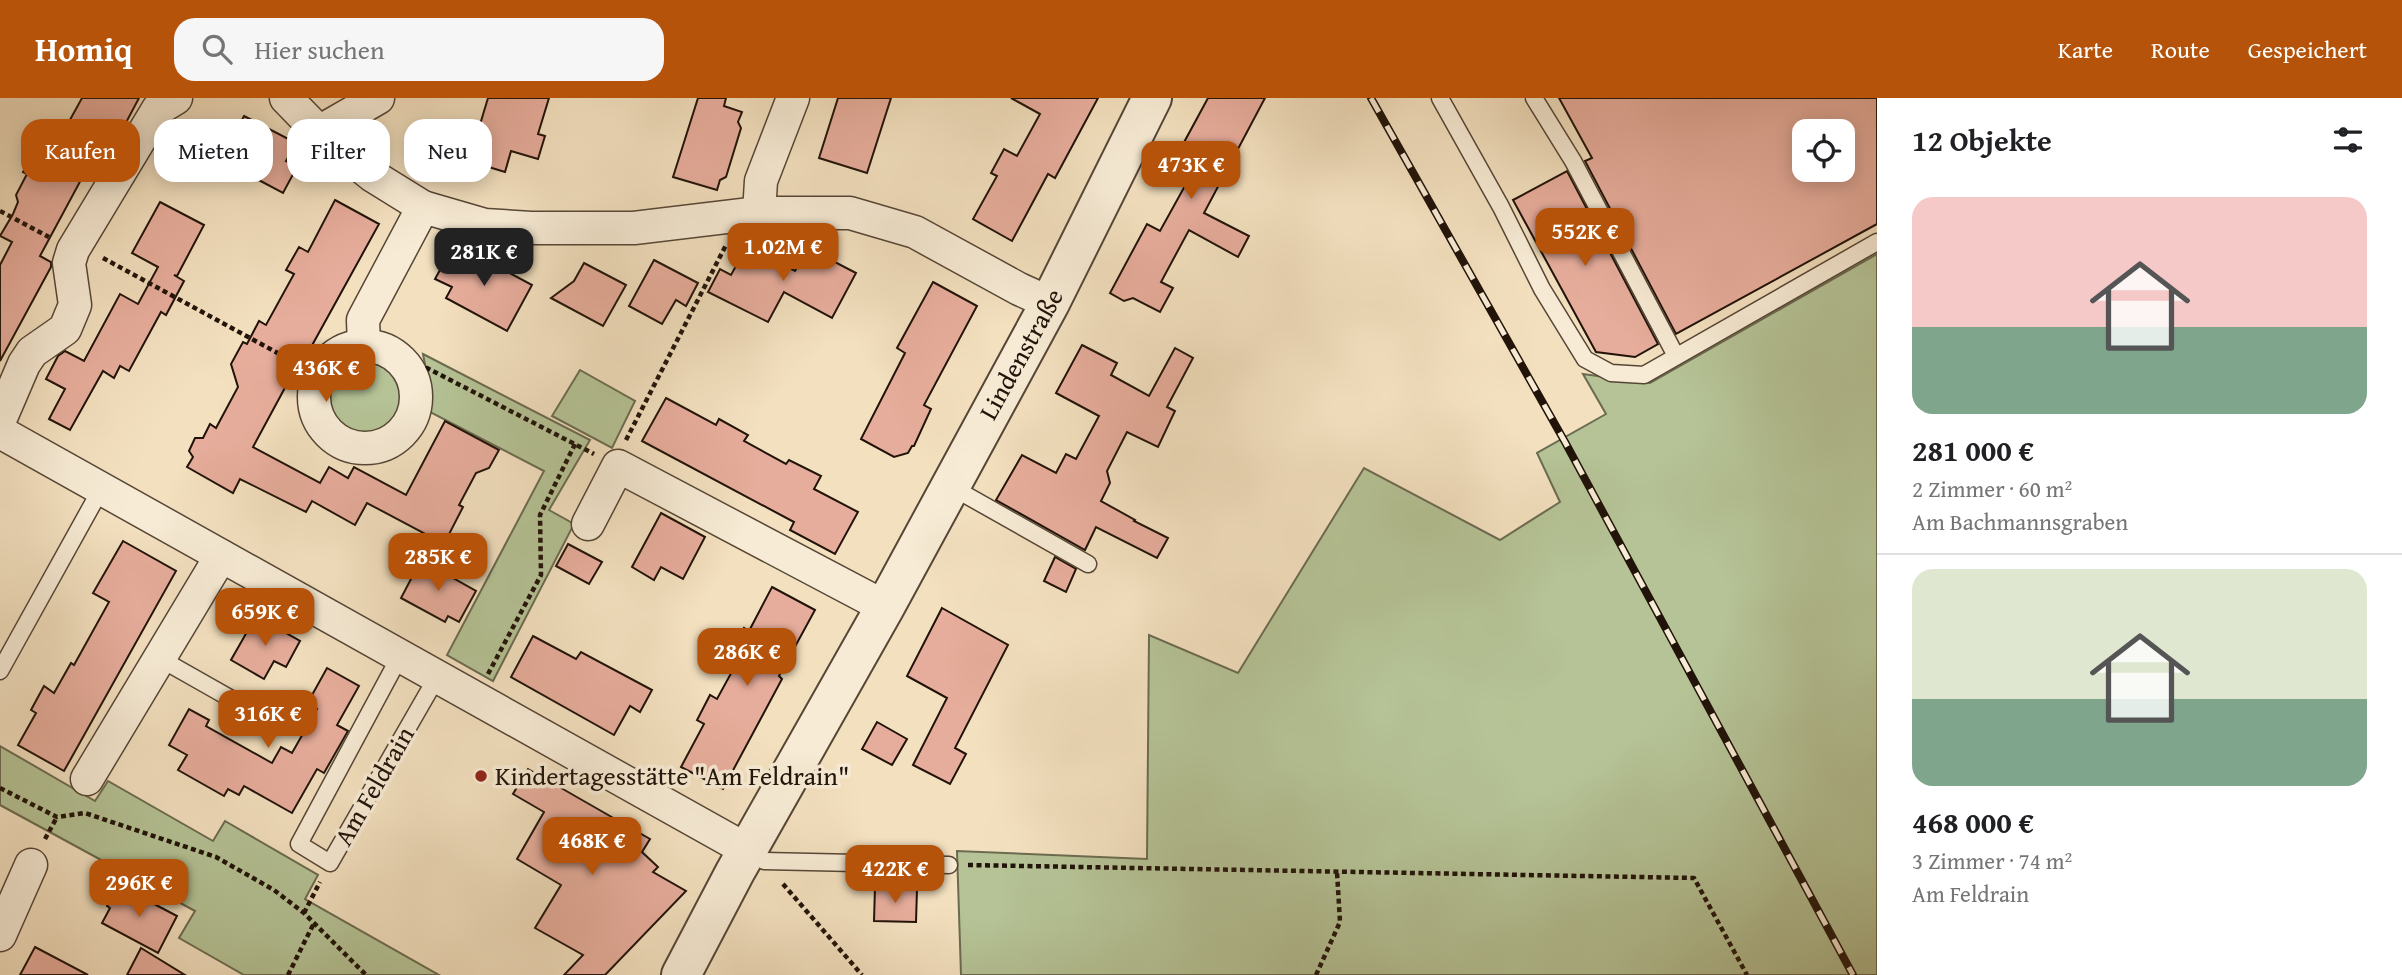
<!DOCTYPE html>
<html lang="de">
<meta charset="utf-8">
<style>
:root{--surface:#fff;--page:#f6f6f6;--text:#202124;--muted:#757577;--line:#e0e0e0;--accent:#b45309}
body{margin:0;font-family:"Gentium Book Plus",serif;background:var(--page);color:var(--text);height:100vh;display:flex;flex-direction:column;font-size:26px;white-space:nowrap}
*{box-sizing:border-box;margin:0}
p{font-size:23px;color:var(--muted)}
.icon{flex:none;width:38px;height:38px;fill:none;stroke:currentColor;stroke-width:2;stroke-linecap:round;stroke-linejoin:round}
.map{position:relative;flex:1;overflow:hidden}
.drawer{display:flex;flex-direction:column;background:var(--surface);width:525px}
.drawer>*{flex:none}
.guide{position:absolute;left:21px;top:21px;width:665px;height:63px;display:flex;gap:14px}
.tools{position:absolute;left:1792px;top:21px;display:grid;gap:14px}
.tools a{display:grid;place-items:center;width:63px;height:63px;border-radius:14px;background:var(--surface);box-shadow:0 4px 18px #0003;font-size:35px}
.price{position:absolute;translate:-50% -60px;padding:0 16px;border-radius:14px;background:var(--accent);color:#fff;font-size:23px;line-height:46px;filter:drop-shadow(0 2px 4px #0008)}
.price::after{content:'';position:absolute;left:50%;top:42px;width:21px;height:16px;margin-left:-10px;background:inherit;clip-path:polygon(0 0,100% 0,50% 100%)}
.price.active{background:#222;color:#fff}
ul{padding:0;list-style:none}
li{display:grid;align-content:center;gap:14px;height:371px;padding:0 35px}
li+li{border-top:2px solid var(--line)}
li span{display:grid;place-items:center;height:217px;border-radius:21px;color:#555}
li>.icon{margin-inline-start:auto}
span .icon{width:126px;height:126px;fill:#fffc;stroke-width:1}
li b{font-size:30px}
h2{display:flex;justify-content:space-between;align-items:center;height:84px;padding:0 35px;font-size:30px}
.pill{padding:0 24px;border-radius:21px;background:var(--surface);box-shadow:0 4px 18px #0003;font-size:24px;line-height:63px}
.pill.active{background:var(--accent);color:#fff}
header{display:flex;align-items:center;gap:42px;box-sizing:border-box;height:98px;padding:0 35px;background:var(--accent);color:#fff}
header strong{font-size:33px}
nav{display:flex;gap:38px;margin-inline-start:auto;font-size:24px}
.search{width:490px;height:63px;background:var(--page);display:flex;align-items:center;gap:18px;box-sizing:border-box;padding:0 24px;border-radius:21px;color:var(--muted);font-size:26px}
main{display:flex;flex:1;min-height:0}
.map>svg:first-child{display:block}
.green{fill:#b5c396;stroke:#6b6b50;stroke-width:2}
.building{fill:#e7ad9c;stroke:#211309;stroke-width:2;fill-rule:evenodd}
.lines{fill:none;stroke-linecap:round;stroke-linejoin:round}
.service-casing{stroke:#564636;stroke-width:19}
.minor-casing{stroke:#564636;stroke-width:35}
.tertiary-casing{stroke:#564636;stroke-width:42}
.path{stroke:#211309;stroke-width:4.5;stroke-dasharray:5 3.5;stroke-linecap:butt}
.service{stroke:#f7ebd5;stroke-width:16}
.minor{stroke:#f7ebd5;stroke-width:32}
.tertiary{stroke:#f7ebd5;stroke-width:38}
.rail-casing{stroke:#211309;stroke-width:8}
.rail{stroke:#f7ebd5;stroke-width:5;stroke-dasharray:16;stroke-linecap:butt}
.poi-dot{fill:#8f2418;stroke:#f7ebd5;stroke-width:2.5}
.labels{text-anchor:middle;stroke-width:7;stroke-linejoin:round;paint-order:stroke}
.street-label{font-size:26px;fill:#211309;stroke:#f7ebd5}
.poi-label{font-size:26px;fill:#211309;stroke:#f7ebd5;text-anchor:start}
</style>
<header>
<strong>Homiq</strong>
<div class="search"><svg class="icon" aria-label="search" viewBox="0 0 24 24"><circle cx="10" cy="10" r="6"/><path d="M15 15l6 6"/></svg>Hier suchen</div>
<nav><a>Karte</a><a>Route</a><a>Gespeichert</a></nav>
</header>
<main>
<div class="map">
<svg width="1877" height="877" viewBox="0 0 1877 877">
<rect width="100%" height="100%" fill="#f3e0bf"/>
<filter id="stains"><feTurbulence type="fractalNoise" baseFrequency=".00286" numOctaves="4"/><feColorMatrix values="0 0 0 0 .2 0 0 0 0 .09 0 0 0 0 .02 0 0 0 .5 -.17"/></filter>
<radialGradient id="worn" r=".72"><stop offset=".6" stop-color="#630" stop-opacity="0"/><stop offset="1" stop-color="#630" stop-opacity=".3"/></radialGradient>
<g class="green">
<polygon points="1877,156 1877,877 961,877 957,753 1147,761 1149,537 1238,575 1364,370 1500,442 1560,404 1537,355 1606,316 1583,276 1650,285"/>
<polygon points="423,256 590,342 549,412 574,426 493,583 447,557 544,373 428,313 430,293"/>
<circle cx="365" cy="300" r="38"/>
<polygon points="580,272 635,303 612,350 552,318"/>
<polygon points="0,648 95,703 108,683 213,743 225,723 318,777 305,801 439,877 244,877 179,840 195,813 0,707"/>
</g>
<g class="building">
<polygon points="82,0 139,0 111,53 66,29"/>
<polygon points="488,0 549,0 538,36 545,38 538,61 511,53 505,74 469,63"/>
<polygon points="698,0 726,0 724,8 742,14 738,24 741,30 726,79 720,82 717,92 673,79"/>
<polygon points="838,0 891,0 867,75 819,60"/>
<polygon points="1011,0 1098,0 1055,80 1048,76 1012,143 973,121 997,78 991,75 1004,51 1017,58 1040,16"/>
<polygon points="1208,0 1265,0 1204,115 1249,138 1238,159 1189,132 1161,184 1173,190 1160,214 1133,200 1124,203 1110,195 1147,126 1160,133 1186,86 1172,79 1180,64 1175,61"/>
<path d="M 1559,0 L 1877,0 L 1877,126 L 1676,236 L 1585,63 L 1592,60 ZM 1804,33 L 1843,33 L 1843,72 L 1804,72 Z"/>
<polygon points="244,18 296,45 286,63 297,69 283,95 210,56 220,37 231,43"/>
<polygon points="70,40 82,80 40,158 51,164 51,169 0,263 0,167 12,144 0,138 13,116 18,104 16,97 27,76 23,74 35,52"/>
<polygon points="1567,73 1658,246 1635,259 1596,254 1513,102"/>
<polygon points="335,102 379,126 310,251 307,249 253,349 320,385 329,369 348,380 354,369 406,397 445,323 499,352 489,370 476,375 459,407 463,409 444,446 367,405 355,427 312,403 306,414 240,381 233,395 187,369 193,359 189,353 195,340 203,340 210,326 216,330 238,289 231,266 243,244 247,246 259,223 266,227 294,176 286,172 299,149 308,154"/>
<polygon points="160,104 204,127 177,178 174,177 184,183 166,217 161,214 129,273 120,268 114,280 103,273 70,332 49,321 65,291 46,281 58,258 65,253 84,263 120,196 138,206 158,169 132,155"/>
<polygon points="747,148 795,173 808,150 856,175 832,220 784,194 768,224 708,194 720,171 731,177"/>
<polygon points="451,152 467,161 471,154 532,187 507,233 446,200 452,189 435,181"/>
<polygon points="654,162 698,185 686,208 676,202 662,226 629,208"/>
<polygon points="584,165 626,187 603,228 551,200 574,183"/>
<polygon points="933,184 977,208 924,307 931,311 914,348 912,348 908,355 894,359 861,341 905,255 897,250"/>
<polygon points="1082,247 1117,265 1111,277 1149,298 1175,250 1193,260 1167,309 1175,313 1158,349 1127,334 1107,373 1110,385 1101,403 1135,422 1134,423 1168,440 1157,460 1096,429 1085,452 996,402 1022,357 1056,375 1066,356 1076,361 1099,318 1056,295"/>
<polygon points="666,300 716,327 719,321 748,337 744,343 786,366 789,362 821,378 814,391 858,414 835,456 790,432 794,424 642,343"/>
<polygon points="661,415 705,439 683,481 661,469 654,482 632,469"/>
<polygon points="123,443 176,473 64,673 18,647 36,615 31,612 44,588 54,595 71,565 74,567 109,504 93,495"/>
<polygon points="568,446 602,464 589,486 556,468"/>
<polygon points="1055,459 1076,471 1066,494 1044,483"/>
<polygon points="421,462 476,493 459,524 448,518 445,524 401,500"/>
<polygon points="772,489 815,512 779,578 782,581 723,691 681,669 704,626 697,622 710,597 717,601 740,559 731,554 744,530 749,533"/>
<polygon points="942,510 1008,547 955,650 966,656 950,686 913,667 947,600 907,578"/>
<polygon points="256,518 300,543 286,569 274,563 264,581 231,562"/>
<polygon points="533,538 576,561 581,554 652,592 640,614 630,608 614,637 511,579"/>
<polygon points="327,570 359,588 337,627 348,633 324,675 317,671 292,715 244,688 239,697 228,691 224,698 178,672 187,657 169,647 189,611 209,622 206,628 272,665 281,649 292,655 317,611 307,606"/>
<polygon points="877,624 907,641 892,667 862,651"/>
<polygon points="528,671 650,741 642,754 658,769 653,774 686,793 605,877 564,877 583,857 535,830 561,787 517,761 544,714 513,696"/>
<polygon points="118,787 177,818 158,855 102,825 110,810 107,808"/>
<polygon points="875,789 917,791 916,824 874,823"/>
<polygon points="35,849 88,877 20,877"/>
<polygon points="141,850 185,877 127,877"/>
</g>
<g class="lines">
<defs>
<g id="service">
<polyline points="1440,0 1501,109 1542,191 1585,261 1611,275 1644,277 1877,144"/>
<polyline points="1534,0 1573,63 1676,258"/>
<polyline points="950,388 1088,466"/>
<polyline points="400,558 299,746 330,765 437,579"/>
<polyline points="159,560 272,624"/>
<polyline points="0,573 101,391"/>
<polyline points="764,763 949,767"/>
</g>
<g id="minor">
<polyline points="286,0 321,36 373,78 423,109 485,127 531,130 634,130 759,115 850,115 915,134 1019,191 1050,205"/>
<polyline points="321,36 331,27 378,0"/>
<polyline points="759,115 761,83 793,0"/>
<circle cx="365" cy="299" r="51"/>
<polyline points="364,248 363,222 423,109"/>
<polyline points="0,322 24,266 32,254 65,231 75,207 69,165 73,152 158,11 176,0"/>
<polyline points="0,334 747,752"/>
<polyline points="588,426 618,368 885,509"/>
<polyline points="87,681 221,458"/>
<polyline points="0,837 31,767"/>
</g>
<polyline id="tertiary" points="681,877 735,774 885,509 1050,205 1152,0"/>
</defs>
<use href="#service" class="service-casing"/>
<use href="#minor" class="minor-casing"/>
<use href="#tertiary" class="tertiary-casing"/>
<g class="path">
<polyline points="0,113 49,139"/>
<polyline points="103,160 318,277"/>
<polyline points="413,282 427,270 594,356"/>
<polyline points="626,342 726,147"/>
<polyline points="488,576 541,477 540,417 575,346"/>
<polyline points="0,690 57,719 85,715 216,759 274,792 304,815 366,877"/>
<polyline points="45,741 57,719"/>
<polyline points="968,767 1694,780 1747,877"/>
<polyline points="783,786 862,877"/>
<polyline points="304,815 320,784"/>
<polyline points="288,877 314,825"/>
<polyline points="1316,877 1340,824 1337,774"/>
</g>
<use href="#service" class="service"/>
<use href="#minor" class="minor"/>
<use href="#tertiary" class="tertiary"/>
<defs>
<polyline id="rail" points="1371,0 1565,344 1853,877"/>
</defs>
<use href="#rail" class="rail-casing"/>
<use href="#rail" class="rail"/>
</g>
<circle class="poi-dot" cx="481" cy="678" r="7"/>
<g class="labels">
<g class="street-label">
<text transform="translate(1021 256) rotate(-61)" y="9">Lindenstraße</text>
<text transform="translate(374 688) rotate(-60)" y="9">Am Feldrain</text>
</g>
<g class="poi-label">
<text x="495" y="687">Kindertagesstätte "Am Feldrain"</text>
</g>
</g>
<rect width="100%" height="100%" filter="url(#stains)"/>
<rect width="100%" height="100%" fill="url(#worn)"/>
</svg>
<div class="tools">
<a><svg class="icon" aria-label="locate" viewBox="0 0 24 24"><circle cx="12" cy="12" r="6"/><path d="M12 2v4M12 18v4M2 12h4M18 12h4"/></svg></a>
</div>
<b class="price" style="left:1191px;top:103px">473K €</b>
<b class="price" style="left:1585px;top:170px">552K €</b>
<b class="price" style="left:783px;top:185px">1.02M €</b>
<b class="price active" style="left:484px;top:190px">281K €</b>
<b class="price" style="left:326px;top:306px">436K €</b>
<b class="price" style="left:438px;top:495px">285K €</b>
<b class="price" style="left:265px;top:550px">659K €</b>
<b class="price" style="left:747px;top:590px">286K €</b>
<b class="price" style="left:268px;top:652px">316K €</b>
<b class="price" style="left:592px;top:779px">468K €</b>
<b class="price" style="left:895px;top:807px">422K €</b>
<b class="price" style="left:139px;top:821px">296K €</b>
<div class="guide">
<a class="pill active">Kaufen</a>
<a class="pill">Mieten</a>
<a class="pill">Filter</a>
<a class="pill">Neu</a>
</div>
</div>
<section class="drawer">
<h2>12 Objekte<svg class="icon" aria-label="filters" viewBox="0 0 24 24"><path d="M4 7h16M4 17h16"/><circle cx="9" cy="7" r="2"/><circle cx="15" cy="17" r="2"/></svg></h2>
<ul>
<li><span style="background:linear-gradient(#f6c9c9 60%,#7fa58c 0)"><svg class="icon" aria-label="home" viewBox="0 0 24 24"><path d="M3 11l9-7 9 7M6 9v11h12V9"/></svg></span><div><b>281 000 €</b><p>2 Zimmer · 60 m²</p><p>Am Bachmannsgraben</p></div></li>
<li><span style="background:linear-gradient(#dfe7d0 60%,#7fa58c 0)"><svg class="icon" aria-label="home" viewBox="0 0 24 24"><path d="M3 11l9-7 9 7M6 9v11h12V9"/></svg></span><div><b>468 000 €</b><p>3 Zimmer · 74 m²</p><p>Am Feldrain</p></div></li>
</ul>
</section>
</main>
